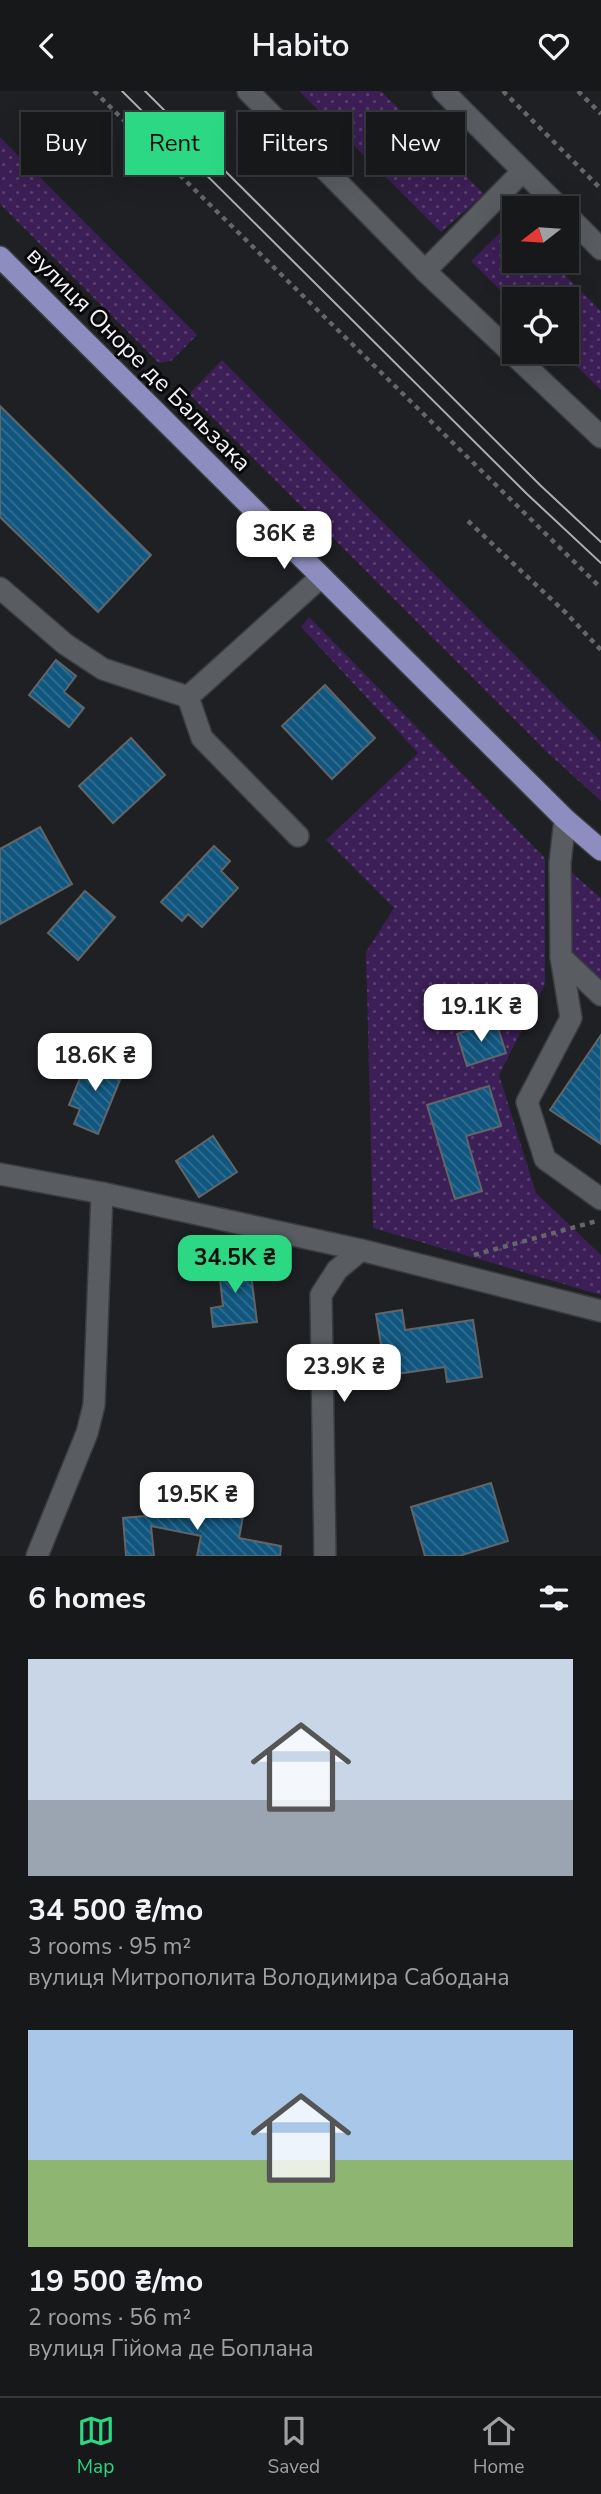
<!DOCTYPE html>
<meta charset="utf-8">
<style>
:root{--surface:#16181a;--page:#1f2123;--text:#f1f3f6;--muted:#9ea0a2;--line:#353739;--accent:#2cd884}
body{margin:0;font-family:"Nunito Sans",sans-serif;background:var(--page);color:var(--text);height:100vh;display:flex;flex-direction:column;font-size:26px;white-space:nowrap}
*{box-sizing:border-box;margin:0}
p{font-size:23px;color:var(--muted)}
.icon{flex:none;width:38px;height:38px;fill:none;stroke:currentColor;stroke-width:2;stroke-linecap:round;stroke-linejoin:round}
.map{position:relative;height:1465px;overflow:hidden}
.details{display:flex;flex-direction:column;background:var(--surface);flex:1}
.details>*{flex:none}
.hud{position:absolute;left:21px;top:21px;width:560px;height:63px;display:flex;gap:14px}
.needle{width:46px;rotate:253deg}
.buttons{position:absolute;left:502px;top:105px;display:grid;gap:14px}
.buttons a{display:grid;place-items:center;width:77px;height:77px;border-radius:0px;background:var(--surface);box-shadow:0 7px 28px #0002,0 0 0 2px var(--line);font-size:35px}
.price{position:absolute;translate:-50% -60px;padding:0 16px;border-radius:14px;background:#fff;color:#222;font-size:23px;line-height:46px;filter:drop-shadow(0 2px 4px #0008)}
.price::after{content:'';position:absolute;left:50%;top:42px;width:21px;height:16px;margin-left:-10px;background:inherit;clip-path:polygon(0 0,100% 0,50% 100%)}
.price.on{background:var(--accent);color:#111}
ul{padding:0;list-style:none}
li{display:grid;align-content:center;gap:14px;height:371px;padding:0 28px}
li span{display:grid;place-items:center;height:217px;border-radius:0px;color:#555}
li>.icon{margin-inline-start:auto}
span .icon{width:126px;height:126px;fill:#fffc;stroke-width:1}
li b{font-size:30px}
h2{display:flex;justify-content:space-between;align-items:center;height:84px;padding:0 28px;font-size:30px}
.chip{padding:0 24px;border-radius:0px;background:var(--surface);box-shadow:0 7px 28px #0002,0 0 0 2px var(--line);font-size:24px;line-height:63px}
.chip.on{background:var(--accent);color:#111}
header{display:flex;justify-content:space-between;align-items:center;height:91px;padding:0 28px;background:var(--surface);font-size:32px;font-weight:600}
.menu{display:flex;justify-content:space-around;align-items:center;height:98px;border-top:2px solid var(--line);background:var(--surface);font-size:19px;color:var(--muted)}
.menu a{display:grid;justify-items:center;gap:4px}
.menu .on{color:var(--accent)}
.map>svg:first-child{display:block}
.grass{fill:url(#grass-dots)}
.building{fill:url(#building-back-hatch);stroke:#616568;stroke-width:2}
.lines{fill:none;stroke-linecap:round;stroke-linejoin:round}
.minor-casing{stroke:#3b3c3f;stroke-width:24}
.major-casing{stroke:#3b3c3f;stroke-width:24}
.path{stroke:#646669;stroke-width:4.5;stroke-dasharray:5 5;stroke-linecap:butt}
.minor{stroke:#595c60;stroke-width:21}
.major{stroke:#8d8ebf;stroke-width:21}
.tram{stroke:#adaeb1;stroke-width:2}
.labels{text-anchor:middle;stroke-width:6;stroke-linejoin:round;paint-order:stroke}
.street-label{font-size:24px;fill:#f1f2f4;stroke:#09090b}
</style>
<header><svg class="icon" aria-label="back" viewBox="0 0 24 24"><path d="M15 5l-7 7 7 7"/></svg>Habito<svg class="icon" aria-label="heart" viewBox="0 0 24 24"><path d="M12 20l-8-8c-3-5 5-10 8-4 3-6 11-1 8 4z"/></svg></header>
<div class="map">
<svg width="601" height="1465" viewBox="0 0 601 1465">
<defs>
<pattern id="grass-dots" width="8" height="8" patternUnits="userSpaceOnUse" patternTransform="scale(1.75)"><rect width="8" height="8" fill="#3c1f56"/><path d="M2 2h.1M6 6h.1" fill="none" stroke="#59406f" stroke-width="1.8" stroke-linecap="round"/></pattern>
<pattern id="building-back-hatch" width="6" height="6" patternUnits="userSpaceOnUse" patternTransform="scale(1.75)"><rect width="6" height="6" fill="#10567f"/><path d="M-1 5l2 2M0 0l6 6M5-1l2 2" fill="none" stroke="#336f92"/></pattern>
</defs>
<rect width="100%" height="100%" fill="#1e2023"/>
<g class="grass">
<polygon points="299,0 381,0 484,103 441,141"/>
<polygon points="0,46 197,244 171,270 159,272 0,113"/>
<polygon points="512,130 514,133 514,170 551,170 601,220 601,299 562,261 567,261 567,208 514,208 514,213 471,170"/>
<polygon points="222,269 601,651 601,710 548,662 189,303"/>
<polygon points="309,526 545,767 545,893 499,984 536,1102 601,1164 601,1204 373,1137 366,861 394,817 326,749 418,662 301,536"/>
<polygon points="571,781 601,807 601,891 571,863"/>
</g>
<g class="building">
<polygon points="0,315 151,464 98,521 0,426"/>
<polygon points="56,569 76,585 64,601 84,617 69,636 29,604"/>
<polygon points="325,594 375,647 332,688 282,635"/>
<polygon points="131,647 165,684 113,732 79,695"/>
<polygon points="40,736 72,793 0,833 0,758"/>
<polygon points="214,755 230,770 221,780 238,797 202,836 188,823 182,830 161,811"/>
<polygon points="85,800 115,826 78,869 48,842"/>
<polygon points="496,931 506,962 467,975 457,943"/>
<polygon points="601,944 601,1053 550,1019"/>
<polygon points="89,965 124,979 98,1043 74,1033 80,1018 69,1014"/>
<polygon points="489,995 501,1035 466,1045 482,1100 455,1108 427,1014"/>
<polygon points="213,1045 237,1081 199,1106 176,1070"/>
<polygon points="249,1167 257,1231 213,1236 211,1217 223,1215 218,1171"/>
<polygon points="402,1219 405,1239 473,1229 482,1286 447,1291 445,1276 382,1285 381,1275 367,1277 364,1257 381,1254 376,1223"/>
<polygon points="491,1392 508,1450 459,1465 425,1465 411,1416"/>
<polygon points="183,1408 244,1420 239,1447 281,1455 280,1465 197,1465 201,1445 151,1435 154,1465 126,1465 123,1427 180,1422"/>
</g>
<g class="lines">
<defs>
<g id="minor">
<polyline points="248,0 425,180 601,346"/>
<polyline points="443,0 560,117"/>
<polyline points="567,124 601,158"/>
<polyline points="425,180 523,80"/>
<polyline points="0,497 65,553 103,578 188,606 321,486"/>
<polyline points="188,606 202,647 298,745"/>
<polyline points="565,728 560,772 561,866 601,904"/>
<polyline points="561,866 571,927 527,1011 545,1068 601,1108"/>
<polyline points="0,1083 102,1102 361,1159 601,1220"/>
<polyline points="37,1465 87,1342 94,1314 102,1102"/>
<polyline points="325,1465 321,1204 337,1179 361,1159"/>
</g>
<polyline id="major" points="0,166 565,728 601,759"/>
</defs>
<use href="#minor" class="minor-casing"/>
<use href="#major" class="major-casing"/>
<g class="path">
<polyline points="94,0 601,497"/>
<polyline points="503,0 601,98"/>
<polyline points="578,0 601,23"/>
<polyline points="468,430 566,522 601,559"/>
<polyline points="474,1164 597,1130"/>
</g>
<use href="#minor" class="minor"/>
<use href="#major" class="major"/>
<g class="tram">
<polyline points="122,0 527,403 601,472"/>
<polyline points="145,0 540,394 601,451"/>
</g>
</g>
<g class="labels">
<g class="street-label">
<text transform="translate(139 268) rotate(45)" y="8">вулиця Оноре де Бальзака</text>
</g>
</g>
</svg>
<div class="buttons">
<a><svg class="needle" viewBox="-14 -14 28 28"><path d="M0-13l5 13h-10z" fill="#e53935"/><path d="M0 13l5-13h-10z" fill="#9ea0a2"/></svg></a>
<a><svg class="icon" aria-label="locate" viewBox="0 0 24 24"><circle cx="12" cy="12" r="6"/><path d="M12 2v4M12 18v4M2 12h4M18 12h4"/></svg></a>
</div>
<b class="price" style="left:284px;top:480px">36K ₴</b>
<b class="price" style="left:481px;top:953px">19.1K ₴</b>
<b class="price" style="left:95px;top:1002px">18.6K ₴</b>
<b class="price on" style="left:235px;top:1204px">34.5K ₴</b>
<b class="price" style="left:344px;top:1313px">23.9K ₴</b>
<b class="price" style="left:197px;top:1441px">19.5K ₴</b>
<div class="hud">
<a class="chip">Buy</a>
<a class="chip on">Rent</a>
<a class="chip">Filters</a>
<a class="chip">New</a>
</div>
</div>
<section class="details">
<h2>6 homes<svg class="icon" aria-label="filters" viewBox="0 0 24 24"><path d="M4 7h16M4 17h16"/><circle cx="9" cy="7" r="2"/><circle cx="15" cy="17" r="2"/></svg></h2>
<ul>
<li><span style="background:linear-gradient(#c9d6e8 65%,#9aa5b1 0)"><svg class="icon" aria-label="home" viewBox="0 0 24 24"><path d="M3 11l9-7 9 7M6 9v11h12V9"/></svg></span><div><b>34 500 ₴/mo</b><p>3 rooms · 95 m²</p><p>вулиця Митрополита Володимира Сабодана</p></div></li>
<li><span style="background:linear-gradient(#a9c7e8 60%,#8fb573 0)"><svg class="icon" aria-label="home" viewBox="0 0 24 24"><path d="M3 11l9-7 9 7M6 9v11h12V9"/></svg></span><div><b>19 500 ₴/mo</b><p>2 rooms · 56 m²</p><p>вулиця Гійома де Боплана</p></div></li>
</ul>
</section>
<nav class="menu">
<a class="on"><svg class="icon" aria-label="map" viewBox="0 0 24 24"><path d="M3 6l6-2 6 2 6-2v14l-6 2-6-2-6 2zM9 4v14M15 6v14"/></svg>Map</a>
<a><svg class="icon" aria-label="saved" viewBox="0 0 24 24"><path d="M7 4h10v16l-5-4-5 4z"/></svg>Saved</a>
<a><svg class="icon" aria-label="home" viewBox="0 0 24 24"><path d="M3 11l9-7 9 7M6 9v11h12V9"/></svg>Home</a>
</nav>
